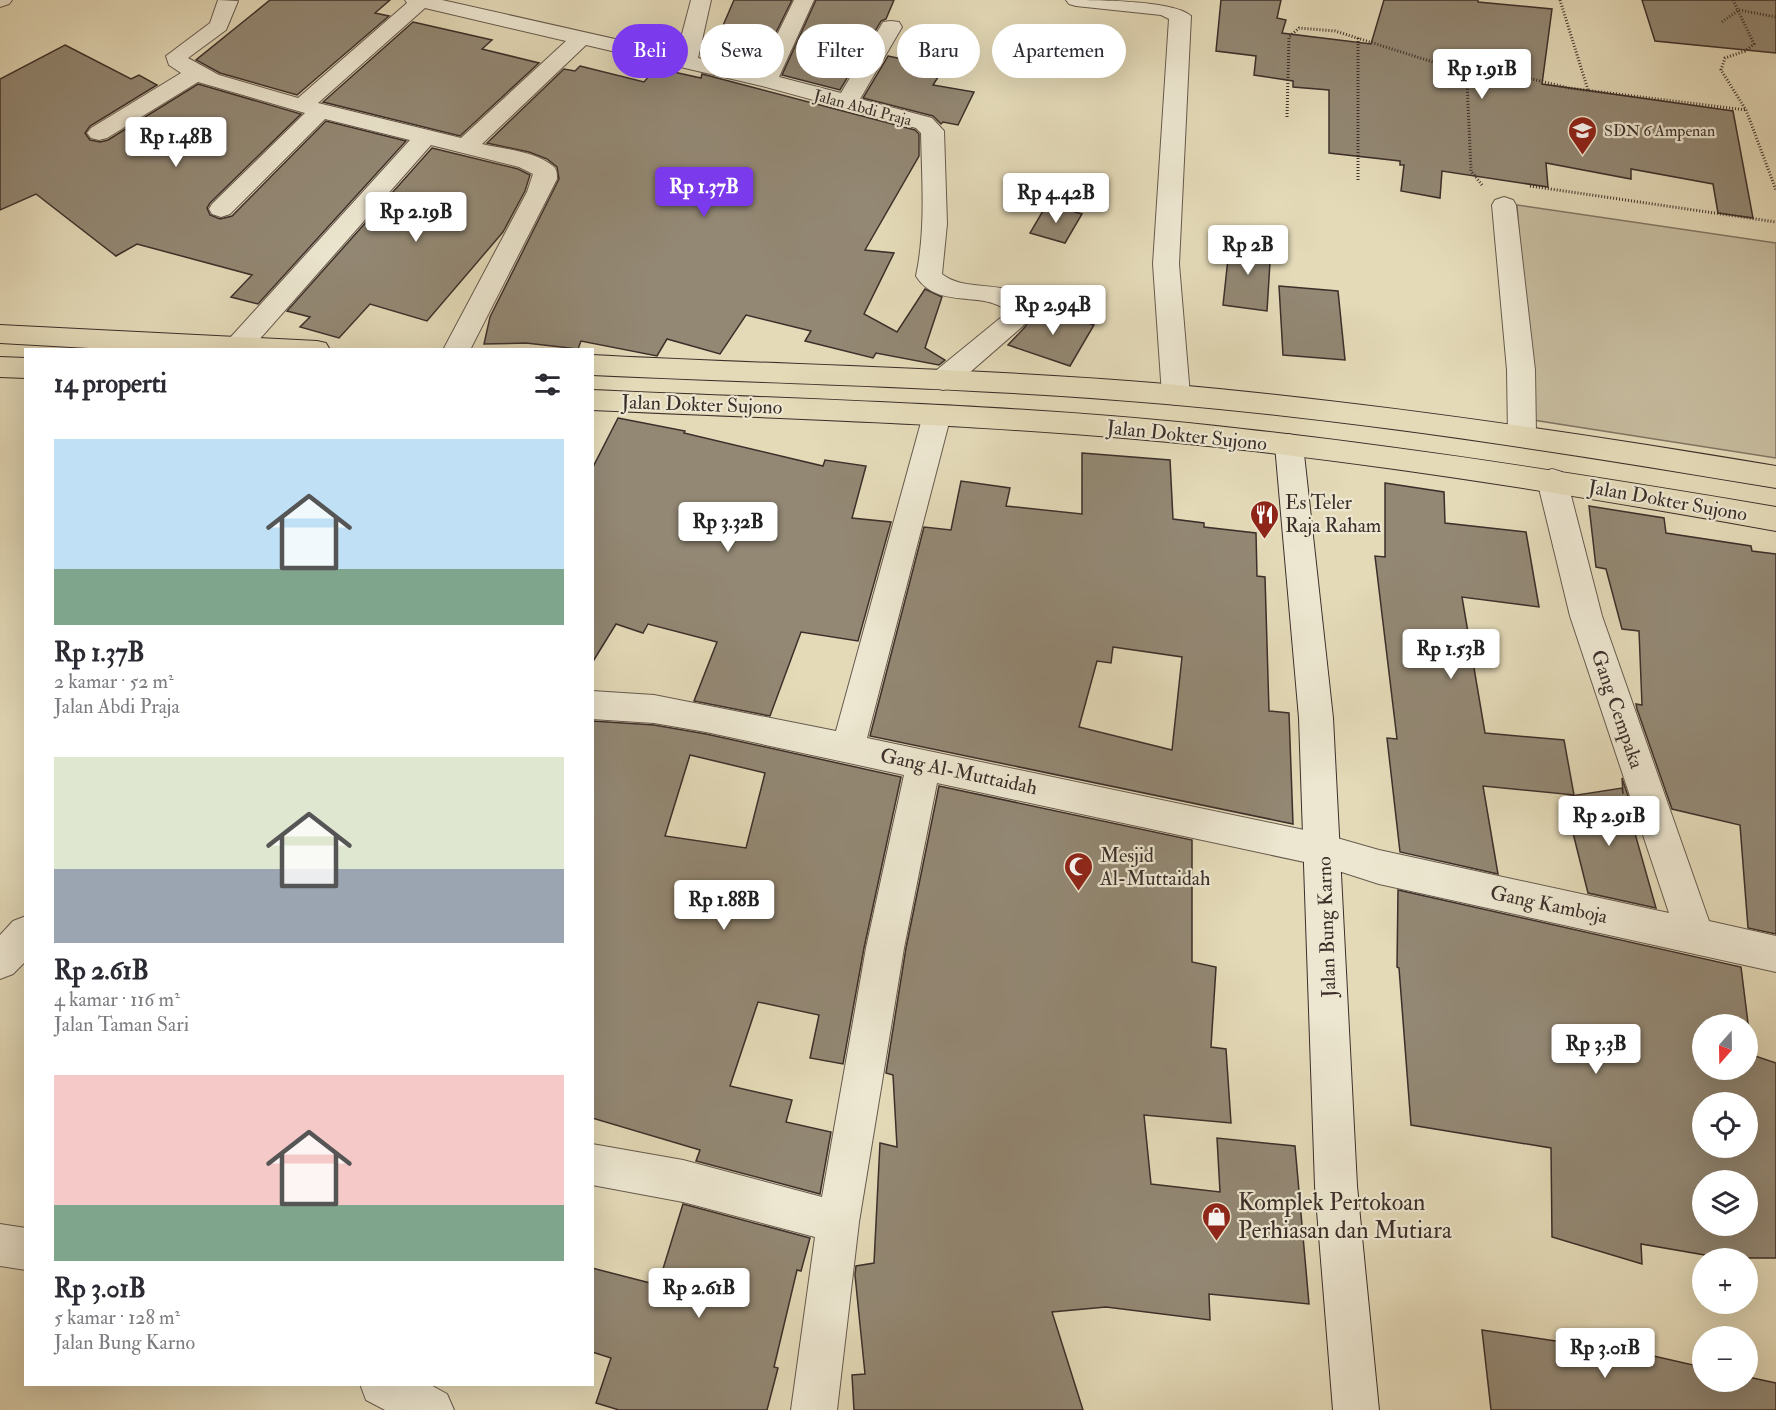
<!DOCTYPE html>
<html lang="id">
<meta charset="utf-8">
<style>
:root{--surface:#fff;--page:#f7f7f7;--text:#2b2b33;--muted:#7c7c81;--accent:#7c3aed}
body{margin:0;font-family:"IM FELL Double Pica",serif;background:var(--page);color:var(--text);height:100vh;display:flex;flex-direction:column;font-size:22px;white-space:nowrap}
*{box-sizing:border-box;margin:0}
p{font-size:20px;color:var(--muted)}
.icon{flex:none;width:33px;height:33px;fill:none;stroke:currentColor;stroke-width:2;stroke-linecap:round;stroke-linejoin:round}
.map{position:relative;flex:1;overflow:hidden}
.details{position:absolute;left:24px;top:348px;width:570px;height:1038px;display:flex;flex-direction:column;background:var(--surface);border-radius:0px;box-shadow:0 6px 24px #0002}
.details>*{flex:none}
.top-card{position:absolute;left:612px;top:24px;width:570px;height:54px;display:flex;gap:12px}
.needle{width:39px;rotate:200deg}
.controls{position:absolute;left:1692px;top:1014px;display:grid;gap:12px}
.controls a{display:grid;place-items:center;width:66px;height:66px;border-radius:50%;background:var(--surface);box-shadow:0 6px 24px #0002;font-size:30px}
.price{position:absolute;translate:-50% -51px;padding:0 14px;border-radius:6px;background:#fff;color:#222;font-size:20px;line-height:39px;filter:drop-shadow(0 2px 3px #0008)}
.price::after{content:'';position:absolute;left:50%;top:36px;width:18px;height:14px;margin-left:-9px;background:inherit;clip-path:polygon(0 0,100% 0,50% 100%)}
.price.selected{background:var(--accent);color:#fff}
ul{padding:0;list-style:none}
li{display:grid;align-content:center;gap:12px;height:318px;padding:0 30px}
li span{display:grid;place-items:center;height:186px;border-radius:0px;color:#555}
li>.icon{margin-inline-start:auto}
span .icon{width:108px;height:108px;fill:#fffc;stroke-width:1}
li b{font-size:26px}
h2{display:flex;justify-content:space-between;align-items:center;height:72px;padding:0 30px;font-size:26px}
.pill{padding:0 21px;border-radius:27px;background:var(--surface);box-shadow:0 6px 24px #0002;font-size:21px;line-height:54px}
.pill.selected{background:var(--accent);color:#fff}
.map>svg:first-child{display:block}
.green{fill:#c7bda0;stroke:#827665;stroke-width:1.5}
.building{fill:#938874;stroke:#3c2f2a;stroke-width:1.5;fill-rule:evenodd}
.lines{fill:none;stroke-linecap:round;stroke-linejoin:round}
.street-casing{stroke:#665a4e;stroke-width:2}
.secondary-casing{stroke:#3c2f2a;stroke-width:2}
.highway-casing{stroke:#3c2f2a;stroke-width:2}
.path{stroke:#3c2f2a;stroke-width:3;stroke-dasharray:1 2;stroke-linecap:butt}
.street{fill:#ede7d1;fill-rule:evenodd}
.secondary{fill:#ede7d1;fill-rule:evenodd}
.highway{fill:#e4dab8;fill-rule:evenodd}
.labels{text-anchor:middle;stroke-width:4.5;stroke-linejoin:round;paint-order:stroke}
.far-street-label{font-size:16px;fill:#3c2f2a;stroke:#ede7d1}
.far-poi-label{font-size:16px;fill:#3c2f2a;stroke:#ede7d1;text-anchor:start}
.street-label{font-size:20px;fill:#3c2f2a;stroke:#ede7d1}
.poi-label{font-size:20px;fill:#3c2f2a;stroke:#ede7d1;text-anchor:start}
.near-poi-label{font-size:24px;fill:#3c2f2a;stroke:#ede7d1;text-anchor:start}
</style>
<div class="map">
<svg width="1776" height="1410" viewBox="0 0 1776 1410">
<rect width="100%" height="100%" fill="#e4dab8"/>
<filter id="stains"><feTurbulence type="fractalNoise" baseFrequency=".00333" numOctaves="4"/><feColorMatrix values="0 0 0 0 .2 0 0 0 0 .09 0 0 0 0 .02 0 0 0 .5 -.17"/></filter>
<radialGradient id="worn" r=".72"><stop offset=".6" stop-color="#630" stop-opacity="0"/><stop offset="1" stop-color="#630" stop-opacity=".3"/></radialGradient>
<polygon class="green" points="1517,205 1776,243 1776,458 1533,420"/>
<g class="building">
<polygon points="270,0 390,0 375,13 389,16 297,95 220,73 196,60"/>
<polygon points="734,0 792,0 758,69 709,58"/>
<polygon points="816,0 894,0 886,19 881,21 840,90 782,75"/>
<polygon points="1221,0 1281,0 1277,18 1286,20 1282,33 1371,44 1384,0 1478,0 1478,2 1552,9 1542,84 1733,111 1753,218 1718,213 1713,184 1631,169 1631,179 1546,163 1548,187 1442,171 1440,198 1401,191 1404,165 1400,165 1400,161 1329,153 1329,90 1293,87 1293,81 1254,75 1256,56 1216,51"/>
<polygon points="1642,0 1776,0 1776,53 1655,41"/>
<polygon points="413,22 492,40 482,49 539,63 460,136 323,102"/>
<polygon points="65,45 131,79 139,75 157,85 90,126 85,133 90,140 100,142 108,140 198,84 301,114 210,203 207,208 210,215 220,219 232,216 326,121 406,141 258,304 231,297 252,275 137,244 116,256 36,194 0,210 0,79"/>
<polygon points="888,56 944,68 933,85 974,92 958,125 943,122 941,124 933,116 863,98"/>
<polygon points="580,66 644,82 656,68 701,78 702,74 915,130 919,134 919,156 865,250 894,253 864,314 897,332 925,289 942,297 925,348 945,360 939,365 876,353 873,358 805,341 811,331 746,315 720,354 667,339 657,356 581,341 578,349 526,343 484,344 490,317 559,179 557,167 547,159 529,152 487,143 564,69 575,71"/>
<polygon points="432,148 518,169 530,175 525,191 503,232 427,321 370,304 339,338 300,327 310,317 287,311"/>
<polygon points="1047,204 1082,214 1065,243 1030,233"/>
<polygon points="1230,240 1271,246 1267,311 1223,305"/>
<polygon points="1279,286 1338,291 1345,360 1283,355"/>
<polygon points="1034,305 1094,325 1070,366 1008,345 1025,327 1035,309"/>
<polygon points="618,418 685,431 684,433 823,466 825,460 866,466 852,518 891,522 858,641 801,632 770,716 694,701 717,642 648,624 643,633 616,624 592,663 592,469"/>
<path d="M 1082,453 L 1170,460 L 1173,519 L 1204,523 L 1204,527 L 1256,533 L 1257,576 L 1265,577 L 1269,711 L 1289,713 L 1293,824 L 870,736 L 924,527 L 951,530 L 961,481 L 1010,488 L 1006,506 L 1082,514 ZM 1113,647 L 1182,657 L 1172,750 L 1079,727 L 1097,661 L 1111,663 Z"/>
<polygon points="1385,483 1444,492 1445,523 1526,532 1539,607 1462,597 1485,733 1564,740 1574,795 1483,786 1498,874 1400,852 1387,738 1397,739 1375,556 1385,557"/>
<polygon points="1589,506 1664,518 1666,533 1751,546 1752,551 1776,554 1776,934 1748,928 1740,825 1672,809 1637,709 1636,704 1642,705 1639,631 1622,629 1606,569 1596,567"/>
<path d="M 592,721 L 654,725 L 706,734 L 901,777 L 864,948 L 843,1064 L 810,1058 L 819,1015 L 758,1002 L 730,1086 L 792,1100 L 786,1122 L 831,1132 L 820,1194 L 696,1161 L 700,1150 L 592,1118 ZM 690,755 L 765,773 L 746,848 L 665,836 Z"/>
<polygon points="1622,778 1629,799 1625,798 1656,908 1588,893 1564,797 1622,788 1623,794"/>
<polygon points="939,786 1192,840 1192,962 1216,967 1211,1047 1226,1049 1231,1123 1144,1115 1151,1184 1220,1192 1217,1138 1295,1146 1309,1304 1209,1294 1210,1320 1106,1307 1052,1312 1083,1410 854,1410 852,1375 865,1374 855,1275 856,1266 874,1263 880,1143 897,1147 893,1075 886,1073 906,948"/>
<path d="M 1398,890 L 1741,967 L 1752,1055 L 1776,1063 L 1776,1258 L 1722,1258 L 1641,1244 L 1642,1264 L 1552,1237 L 1551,1148 L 1411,1125 L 1399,968 L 1397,967 ZM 1702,1024 L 1748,1024 L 1748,1070 L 1702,1070 ZM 1702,1102 L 1748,1102 L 1748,1148 L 1702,1148 ZM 1702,1180 L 1748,1180 L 1748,1226 L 1702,1226 Z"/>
<polygon points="683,1204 810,1238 801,1271 797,1270 774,1367 778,1368 767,1410 619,1410 596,1403 611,1358 592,1352 592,1268 658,1285"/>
<polygon points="1482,1330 1576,1344 1575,1338 1702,1367 1702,1382 1748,1382 1748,1377 1776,1383 1776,1410 1491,1410"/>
</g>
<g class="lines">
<defs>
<g id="street">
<polygon points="0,0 12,0 9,4 0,7"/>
<path d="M 218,0 L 238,1 L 226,30 L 188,58 L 219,75 L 298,98 L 407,3 L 405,0 L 442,0 L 677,53 L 691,0 L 711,0 L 698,58 L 759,72 L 794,0 L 814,0 L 779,77 L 841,93 L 883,22 L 891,21 L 899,22 L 902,27 L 860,99 L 932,118 L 944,131 L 947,224 L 942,274 C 968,295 1013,275 1033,308 L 1023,326 L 953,387 L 943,390 L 933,387 L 929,380 L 933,373 L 1004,315 L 1006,310 C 981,290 937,310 916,276 C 926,229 922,180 921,133 L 916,128 L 762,86 L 586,45 L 482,144 C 503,149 535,151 553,166 C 557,169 557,174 557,179 L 470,350 L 443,350 L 527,192 L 533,174 L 519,167 L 431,145 L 250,350 L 227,350 L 225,346 L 229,339 L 410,140 L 325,119 L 230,214 L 221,217 L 212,214 L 209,209 L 212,204 L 305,113 L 198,82 L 107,138 L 99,140 L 91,138 L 87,133 L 91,128 L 181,73 L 169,65 L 166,56 L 210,23 ZM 425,8 L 566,41 L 461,138 L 318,103 Z"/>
<path d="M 1066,0 C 1093,0 1174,0 1191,16 L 1179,264 L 1190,395 L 1186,402 L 1176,405 L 1166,402 L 1162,395 L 1153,264 L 1169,19 L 1161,15 L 1076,6 L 1069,4 Z"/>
<polygon points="1504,197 1513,200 1516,205 1535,370 1536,435 1532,442 1522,445 1512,442 1508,435 1507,370 1492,205 1495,200"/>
<polygon points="937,405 947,408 951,415 867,738 1323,834 1379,850 1669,913 1570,616 1537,480 1542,472 1552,469 1562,472 1567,480 1602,616 1709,921 1776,936 1776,972 1379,884 1323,866 937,783 904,948 859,1222 837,1410 791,1410 815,1237 683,1202 592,1185 592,1144 683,1160 822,1197 866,948 904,775 706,732 654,723 592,719 592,691 654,695 836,731 923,415 927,408"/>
<polygon points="26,916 26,961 13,974 0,979 0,935 13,921"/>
<polygon points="0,1224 26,1228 26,1270 0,1266"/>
<polygon points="360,1384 429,1384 447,1394 454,1410 385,1410 366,1400"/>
</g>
<polygon id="secondary" points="1289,434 1299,438 1303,445 1333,718 1357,1186 1379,1410 1333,1410 1315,1186 1299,718 1275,445 1279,438"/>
<g id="highway">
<polygon points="0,325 317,341 326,343 330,350 124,350 0,343"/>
<path d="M 592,355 C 783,365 975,368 1166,384 C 1370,402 1573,432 1776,466 L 1776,488 C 1573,454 1371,422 1166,404 C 975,387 784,384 592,375 Z"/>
<polygon points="0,357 26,358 26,378 0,377"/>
<path d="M 592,390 C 809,400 1028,404 1243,429 C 1422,449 1599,477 1776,507 L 1776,531 C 1599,499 1422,470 1244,450 C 1028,425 809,420 592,410 Z"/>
</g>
</defs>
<use href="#street" class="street-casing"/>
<use href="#secondary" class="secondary-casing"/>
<use href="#highway" class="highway-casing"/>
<g class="path">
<polyline points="1560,0 1588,90"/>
<polyline points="1733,0 1754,44 1745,51 1725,58 1721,70 1746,110 1776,190"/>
<polyline points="1722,22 1739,10 1776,17"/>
<polyline points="1358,38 1358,182"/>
<polyline points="1287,117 1289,37 1299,28 1335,31 1433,62 1477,71"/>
<polyline points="1482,185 1471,171 1467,81 1470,74 1499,71 1569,88 1746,110"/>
<polyline points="1530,186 1776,222"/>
</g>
<use href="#street" class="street"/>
<use href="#secondary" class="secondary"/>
<use href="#highway" class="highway"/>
</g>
<defs>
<symbol id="school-pin" viewBox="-11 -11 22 30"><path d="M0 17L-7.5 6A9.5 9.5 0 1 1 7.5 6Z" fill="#8f2418" stroke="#ede7d1"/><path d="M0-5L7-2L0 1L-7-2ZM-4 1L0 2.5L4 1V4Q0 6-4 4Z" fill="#fff"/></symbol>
<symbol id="restaurant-pin" viewBox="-11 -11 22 30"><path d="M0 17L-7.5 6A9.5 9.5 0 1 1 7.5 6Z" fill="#8f2418" stroke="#ede7d1"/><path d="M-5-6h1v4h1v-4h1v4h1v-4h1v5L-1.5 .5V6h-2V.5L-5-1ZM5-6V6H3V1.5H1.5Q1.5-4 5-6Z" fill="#fff"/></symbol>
<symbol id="mosque-pin" viewBox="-11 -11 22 30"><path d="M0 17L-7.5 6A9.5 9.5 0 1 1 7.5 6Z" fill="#8f2418" stroke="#ede7d1"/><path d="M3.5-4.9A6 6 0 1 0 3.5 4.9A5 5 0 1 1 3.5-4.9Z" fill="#fff"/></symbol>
<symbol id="shop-pin" viewBox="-11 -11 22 30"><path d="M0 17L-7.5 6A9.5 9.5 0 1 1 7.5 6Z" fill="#8f2418" stroke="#ede7d1"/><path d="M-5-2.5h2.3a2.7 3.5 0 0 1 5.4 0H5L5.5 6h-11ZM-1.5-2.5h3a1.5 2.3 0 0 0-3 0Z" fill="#fff"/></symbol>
</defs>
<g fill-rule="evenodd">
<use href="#school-pin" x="1566" y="114" width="33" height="45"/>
<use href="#restaurant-pin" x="1248" y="498" width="33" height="45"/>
<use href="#mosque-pin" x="1062" y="850" width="33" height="45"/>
<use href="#shop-pin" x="1200" y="1200" width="33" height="45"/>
</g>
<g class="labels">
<g class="far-street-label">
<text transform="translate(863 107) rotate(15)" y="6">Jalan Abdi Praja</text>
</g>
<g class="far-poi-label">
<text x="1604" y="136">SDN 6 Ampenan</text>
</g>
<g class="street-label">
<text transform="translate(702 404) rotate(2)" y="7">Jalan Dokter Sujono</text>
<text transform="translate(1187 435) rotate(6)" y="7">Jalan Dokter Sujono</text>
<text transform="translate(1668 500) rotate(10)" y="7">Jalan Dokter Sujono</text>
<text transform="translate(1618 709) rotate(71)" y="7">Gang Cempaka</text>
<text transform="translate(959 771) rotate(12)" y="7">Gang Al-Muttaidah</text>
<text transform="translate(1549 904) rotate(12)" y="7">Gang Kamboja</text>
<text transform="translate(1326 927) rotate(-92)" y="7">Jalan Bung Karno</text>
</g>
<g class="poi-label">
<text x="1285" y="509">Es Teler<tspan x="1285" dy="23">Raja Raham</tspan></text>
<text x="1100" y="862">Mesjid<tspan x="1100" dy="23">Al-Muttaidah</tspan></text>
</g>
<g class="near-poi-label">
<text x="1238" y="1210">Komplek Pertokoan<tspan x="1238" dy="28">Perhiasan dan Mutiara</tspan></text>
</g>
</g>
<rect width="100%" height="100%" filter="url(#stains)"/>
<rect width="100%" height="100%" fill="url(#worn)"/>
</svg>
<div class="controls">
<a><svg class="needle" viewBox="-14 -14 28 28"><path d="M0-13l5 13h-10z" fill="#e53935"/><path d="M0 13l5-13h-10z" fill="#7c7c81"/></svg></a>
<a><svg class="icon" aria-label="locate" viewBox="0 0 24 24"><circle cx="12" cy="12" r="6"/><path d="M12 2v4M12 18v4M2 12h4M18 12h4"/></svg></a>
<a><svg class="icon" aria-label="layers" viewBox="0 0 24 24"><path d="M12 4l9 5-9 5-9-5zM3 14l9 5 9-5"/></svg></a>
<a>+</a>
<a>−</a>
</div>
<b class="price" style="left:1482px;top:100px">Rp 1.91B</b>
<b class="price" style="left:176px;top:168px">Rp 1.48B</b>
<b class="price selected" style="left:704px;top:218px">Rp 1.37B</b>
<b class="price" style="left:1056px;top:224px">Rp 4.42B</b>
<b class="price" style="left:416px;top:243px">Rp 2.19B</b>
<b class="price" style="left:1248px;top:276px">Rp 2B</b>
<b class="price" style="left:1053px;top:336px">Rp 2.94B</b>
<b class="price" style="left:728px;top:553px">Rp 3.32B</b>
<b class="price" style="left:1451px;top:680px">Rp 1.53B</b>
<b class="price" style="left:1609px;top:847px">Rp 2.91B</b>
<b class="price" style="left:724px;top:931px">Rp 1.88B</b>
<b class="price" style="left:1596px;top:1075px">Rp 3.3B</b>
<b class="price" style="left:699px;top:1319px">Rp 2.61B</b>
<b class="price" style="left:1605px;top:1379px">Rp 3.01B</b>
<div class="top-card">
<a class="pill selected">Beli</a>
<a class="pill">Sewa</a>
<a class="pill">Filter</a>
<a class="pill">Baru</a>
<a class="pill">Apartemen</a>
</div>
<section class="details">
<h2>14 properti<svg class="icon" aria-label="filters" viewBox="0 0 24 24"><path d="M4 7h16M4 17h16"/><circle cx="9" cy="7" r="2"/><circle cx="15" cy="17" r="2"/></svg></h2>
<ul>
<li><span style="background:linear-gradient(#bfe0f5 70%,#7fa58c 0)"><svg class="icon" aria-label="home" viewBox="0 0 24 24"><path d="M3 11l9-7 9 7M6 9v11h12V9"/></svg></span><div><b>Rp 1.37B</b><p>2 kamar · 52 m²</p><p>Jalan Abdi Praja</p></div></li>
<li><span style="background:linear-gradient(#dfe7d0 60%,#9aa5b1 0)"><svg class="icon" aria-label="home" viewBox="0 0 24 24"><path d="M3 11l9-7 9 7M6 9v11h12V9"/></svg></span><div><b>Rp 2.61B</b><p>4 kamar · 116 m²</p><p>Jalan Taman Sari</p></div></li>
<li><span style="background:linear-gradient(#f6c9c9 70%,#7fa58c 0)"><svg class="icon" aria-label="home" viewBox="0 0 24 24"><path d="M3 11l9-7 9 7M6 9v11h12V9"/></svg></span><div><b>Rp 3.01B</b><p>5 kamar · 128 m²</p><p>Jalan Bung Karno</p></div></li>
</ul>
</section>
</div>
